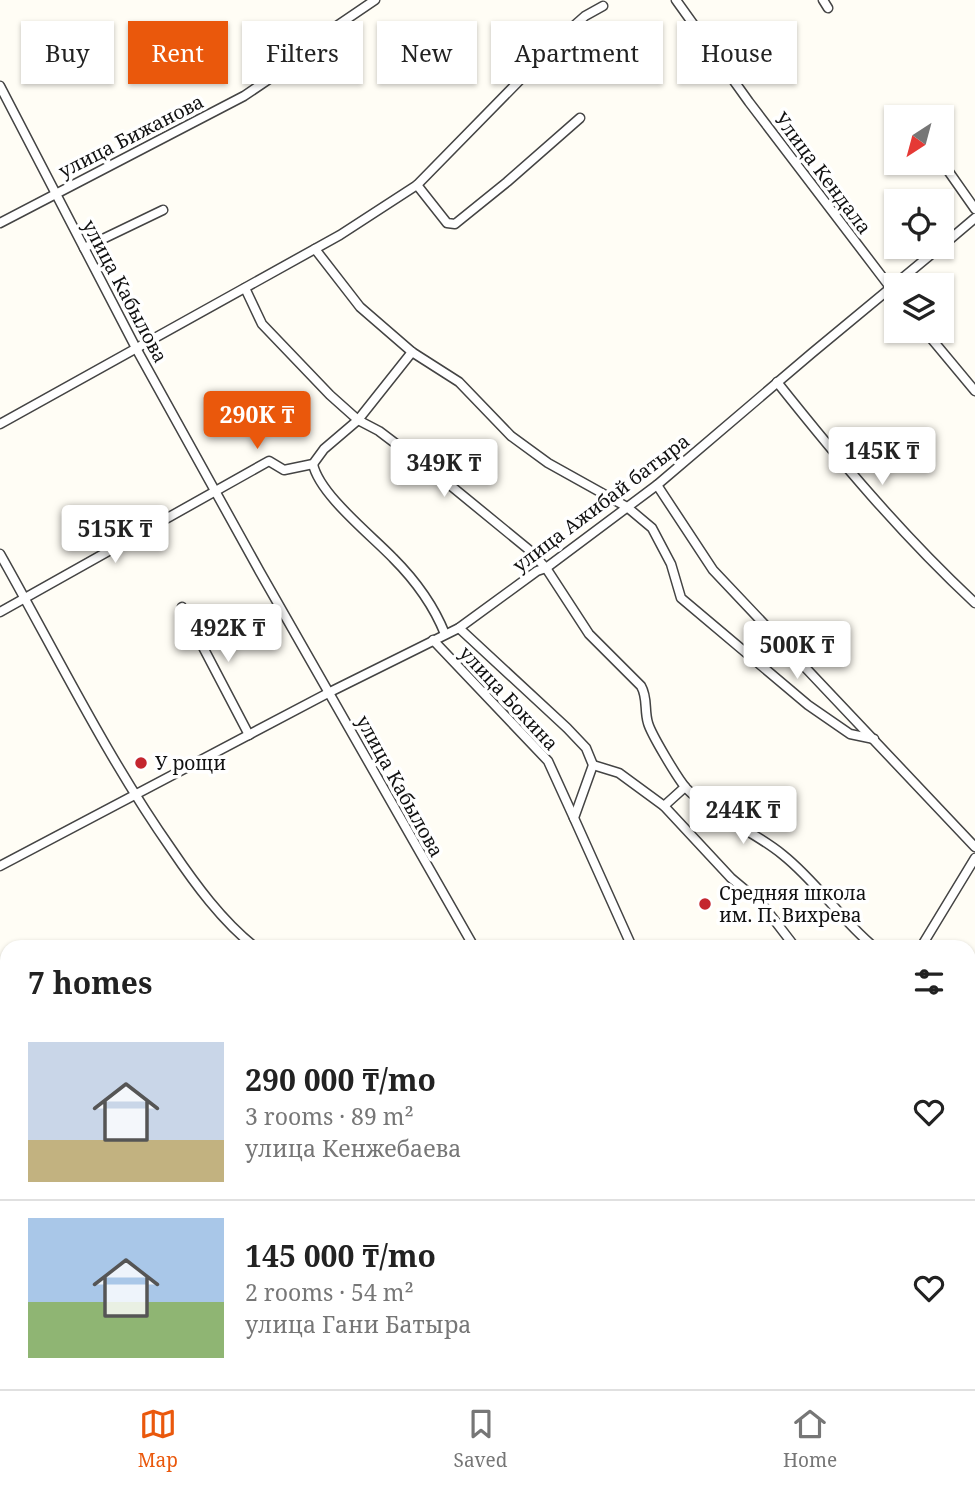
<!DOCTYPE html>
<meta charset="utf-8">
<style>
:root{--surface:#fff;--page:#f6f6f6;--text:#222;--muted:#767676;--line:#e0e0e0;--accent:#ea580c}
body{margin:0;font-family:"Noto Serif",serif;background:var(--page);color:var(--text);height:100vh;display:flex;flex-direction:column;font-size:26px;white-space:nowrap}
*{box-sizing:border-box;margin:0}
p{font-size:23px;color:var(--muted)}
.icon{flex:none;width:38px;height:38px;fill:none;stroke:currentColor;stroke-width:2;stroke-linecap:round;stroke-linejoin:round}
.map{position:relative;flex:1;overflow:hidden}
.panel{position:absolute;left:0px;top:940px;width:976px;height:450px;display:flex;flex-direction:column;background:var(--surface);border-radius:21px 21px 0 0;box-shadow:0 2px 5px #0004}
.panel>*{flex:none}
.hud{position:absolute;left:21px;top:21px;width:934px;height:63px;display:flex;gap:14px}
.needle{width:46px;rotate:216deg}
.buttons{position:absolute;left:884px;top:105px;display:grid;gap:14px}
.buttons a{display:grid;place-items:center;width:70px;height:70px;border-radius:0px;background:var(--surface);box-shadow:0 2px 5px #0004;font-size:35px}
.price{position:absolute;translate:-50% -60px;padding:0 16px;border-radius:7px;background:#fff;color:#222;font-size:23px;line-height:46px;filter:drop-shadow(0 2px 4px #0008)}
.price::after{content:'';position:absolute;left:50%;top:42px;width:21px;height:16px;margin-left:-10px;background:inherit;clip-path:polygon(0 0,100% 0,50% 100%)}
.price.selected{background:var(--accent);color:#fff}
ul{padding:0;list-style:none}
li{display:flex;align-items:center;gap:21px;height:175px;padding:0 28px}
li+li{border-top:2px solid var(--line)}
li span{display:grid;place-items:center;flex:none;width:196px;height:140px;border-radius:0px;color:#555}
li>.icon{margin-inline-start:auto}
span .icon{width:84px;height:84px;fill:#fffc;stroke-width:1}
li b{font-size:30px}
h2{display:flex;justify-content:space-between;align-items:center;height:84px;padding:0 28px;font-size:30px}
.pill{padding:0 24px;border-radius:0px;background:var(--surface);box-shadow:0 2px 5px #0004;font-size:24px;line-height:63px}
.pill.selected{background:var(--accent);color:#fff}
.tab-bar{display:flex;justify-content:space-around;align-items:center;height:98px;border-top:2px solid var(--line);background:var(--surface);font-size:19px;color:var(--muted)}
.tab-bar a{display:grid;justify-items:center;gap:4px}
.tab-bar .selected{color:var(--accent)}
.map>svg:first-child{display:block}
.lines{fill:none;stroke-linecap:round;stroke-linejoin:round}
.street-casing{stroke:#444;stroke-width:11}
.secondary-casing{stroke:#333;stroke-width:14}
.street{stroke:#fff;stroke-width:8}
.secondary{stroke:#fff6b0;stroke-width:10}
.poi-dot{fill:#c4262e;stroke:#fff;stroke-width:2.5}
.labels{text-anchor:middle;stroke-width:7;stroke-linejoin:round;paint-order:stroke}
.street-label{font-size:19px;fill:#111;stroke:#fff}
.poi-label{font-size:19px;fill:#111;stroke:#fff;text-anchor:start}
</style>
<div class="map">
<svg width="975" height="1389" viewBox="0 0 975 1389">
<rect width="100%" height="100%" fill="#fffdf5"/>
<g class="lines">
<defs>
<g id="street">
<polyline points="676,0 749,102 896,295"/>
<polyline points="823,0 828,8"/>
<polyline points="0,86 137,350 260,572 474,947"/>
<polyline points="942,162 975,209"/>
<polyline points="417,185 447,223 455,224 507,182 580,118"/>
<polyline points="0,223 244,96 284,69 319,38 375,0"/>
<polyline points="942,246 975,218"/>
<polyline points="84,248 163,210"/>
<polyline points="315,249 360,307 412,352 459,382 511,436 548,463 627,507 652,528 671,564 681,598 808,705 850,734 874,739"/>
<path d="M 245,288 L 262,324 L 330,395 L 358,420 L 379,431 L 445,481 L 528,549 L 546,568 L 589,634 L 641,686 C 648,698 644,710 648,723 C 651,734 678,779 686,788 C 714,817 753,830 783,855 C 818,883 840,919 874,947"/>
<polyline points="925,331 975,391"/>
<path d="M 777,382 C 839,460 902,535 975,603"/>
<polyline points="0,424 340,235 417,185 568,31 585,16 603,6"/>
<path d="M 313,464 C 319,494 371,535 393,558 C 416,581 433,604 445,634"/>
<polyline points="657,485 713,570 975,847"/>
<path d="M 0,554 C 56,653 106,756 172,850 C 195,884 222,921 255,947"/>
<polyline points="182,607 249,735"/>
<polyline points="0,612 269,461 284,470 313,464 324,449 358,420 412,352"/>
<polyline points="459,628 567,728 586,748 593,765 574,818 632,947"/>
<polyline points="433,640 548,761 574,818"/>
<polyline points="593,765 619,773 664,806 731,878 762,904 795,947"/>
<polyline points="664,806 685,787"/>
<polyline points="0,866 330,692 459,628 537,571 546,568 657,485 812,353 940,247"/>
<polyline points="921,947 975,858"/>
<polyline points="970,1163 975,1139"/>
<polyline points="970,1170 975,1172"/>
<polyline points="0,1265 7,1269"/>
<polyline points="7,1283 2,1301 7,1310"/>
<polyline points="323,1382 340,1389"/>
<polyline points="0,1384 7,1379"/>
<polyline points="216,1389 219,1382"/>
<polyline points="524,1389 525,1382"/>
</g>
<g id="secondary">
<polyline points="0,977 7,984"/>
<polyline points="713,1382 720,1389"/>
</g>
</defs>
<use href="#street" class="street-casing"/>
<use href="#secondary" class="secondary-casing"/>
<use href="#street" class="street"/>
<use href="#secondary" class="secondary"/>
</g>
<g class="poi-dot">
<circle cx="141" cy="763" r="7"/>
<circle cx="705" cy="904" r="7"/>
</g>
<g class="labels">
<g class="street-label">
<text transform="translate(131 136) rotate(-27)" y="7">улица Бижанова</text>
<text transform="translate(823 173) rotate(53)" y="7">Улица Кендала</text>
<text transform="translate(125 291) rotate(62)" y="7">улица Кабылова</text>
<text transform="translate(601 503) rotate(-37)" y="7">улица Ажибай батыра</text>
<text transform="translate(509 698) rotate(47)" y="7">улица Бокина</text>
<text transform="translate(400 786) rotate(61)" y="7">улица Кабылова</text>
</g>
<g class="poi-label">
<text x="155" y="770">У рощи</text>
<text x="719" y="900">Средняя школа<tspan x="719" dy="22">им. П. Вихрева</tspan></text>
</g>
</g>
</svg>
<div class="buttons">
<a><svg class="needle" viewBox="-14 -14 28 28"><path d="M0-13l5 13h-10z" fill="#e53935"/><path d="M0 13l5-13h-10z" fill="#767676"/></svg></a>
<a><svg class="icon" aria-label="locate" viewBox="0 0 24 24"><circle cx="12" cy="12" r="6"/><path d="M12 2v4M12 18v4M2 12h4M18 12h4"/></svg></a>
<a><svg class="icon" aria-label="layers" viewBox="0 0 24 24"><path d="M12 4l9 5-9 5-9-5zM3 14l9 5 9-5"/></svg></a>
</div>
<b class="price selected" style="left:257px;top:451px">290K ₸</b>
<b class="price" style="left:882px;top:487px">145K ₸</b>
<b class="price" style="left:444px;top:499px">349K ₸</b>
<b class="price" style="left:115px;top:565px">515K ₸</b>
<b class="price" style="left:228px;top:664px">492K ₸</b>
<b class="price" style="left:797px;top:681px">500K ₸</b>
<b class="price" style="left:743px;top:846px">244K ₸</b>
<div class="hud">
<a class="pill">Buy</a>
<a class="pill selected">Rent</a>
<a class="pill">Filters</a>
<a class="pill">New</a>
<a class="pill">Apartment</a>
<a class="pill">House</a>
</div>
<section class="panel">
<h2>7 homes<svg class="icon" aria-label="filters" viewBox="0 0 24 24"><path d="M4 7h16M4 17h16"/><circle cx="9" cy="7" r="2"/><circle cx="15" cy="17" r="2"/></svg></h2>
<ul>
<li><span style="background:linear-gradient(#c9d6e8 70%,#c2b280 0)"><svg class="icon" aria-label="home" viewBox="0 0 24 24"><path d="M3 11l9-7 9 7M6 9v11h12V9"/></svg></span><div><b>290 000 ₸/mo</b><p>3 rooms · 89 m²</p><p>улица Кенжебаева</p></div><svg class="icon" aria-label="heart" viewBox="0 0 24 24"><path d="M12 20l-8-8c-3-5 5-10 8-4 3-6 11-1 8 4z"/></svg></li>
<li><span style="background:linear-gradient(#a9c7e8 60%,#8fb573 0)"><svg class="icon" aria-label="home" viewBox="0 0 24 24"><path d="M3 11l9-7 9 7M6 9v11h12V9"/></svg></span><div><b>145 000 ₸/mo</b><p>2 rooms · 54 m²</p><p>улица Гани Батыра</p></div><svg class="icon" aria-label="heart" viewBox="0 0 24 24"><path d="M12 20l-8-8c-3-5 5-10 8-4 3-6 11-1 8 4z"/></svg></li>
</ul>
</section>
</div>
<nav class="tab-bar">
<a class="selected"><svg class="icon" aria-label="map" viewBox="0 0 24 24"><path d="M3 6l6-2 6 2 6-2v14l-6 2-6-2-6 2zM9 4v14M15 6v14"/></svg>Map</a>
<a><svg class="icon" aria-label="saved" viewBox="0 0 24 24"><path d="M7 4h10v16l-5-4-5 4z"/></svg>Saved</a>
<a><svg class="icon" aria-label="home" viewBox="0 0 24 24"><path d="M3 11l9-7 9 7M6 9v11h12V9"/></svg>Home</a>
</nav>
